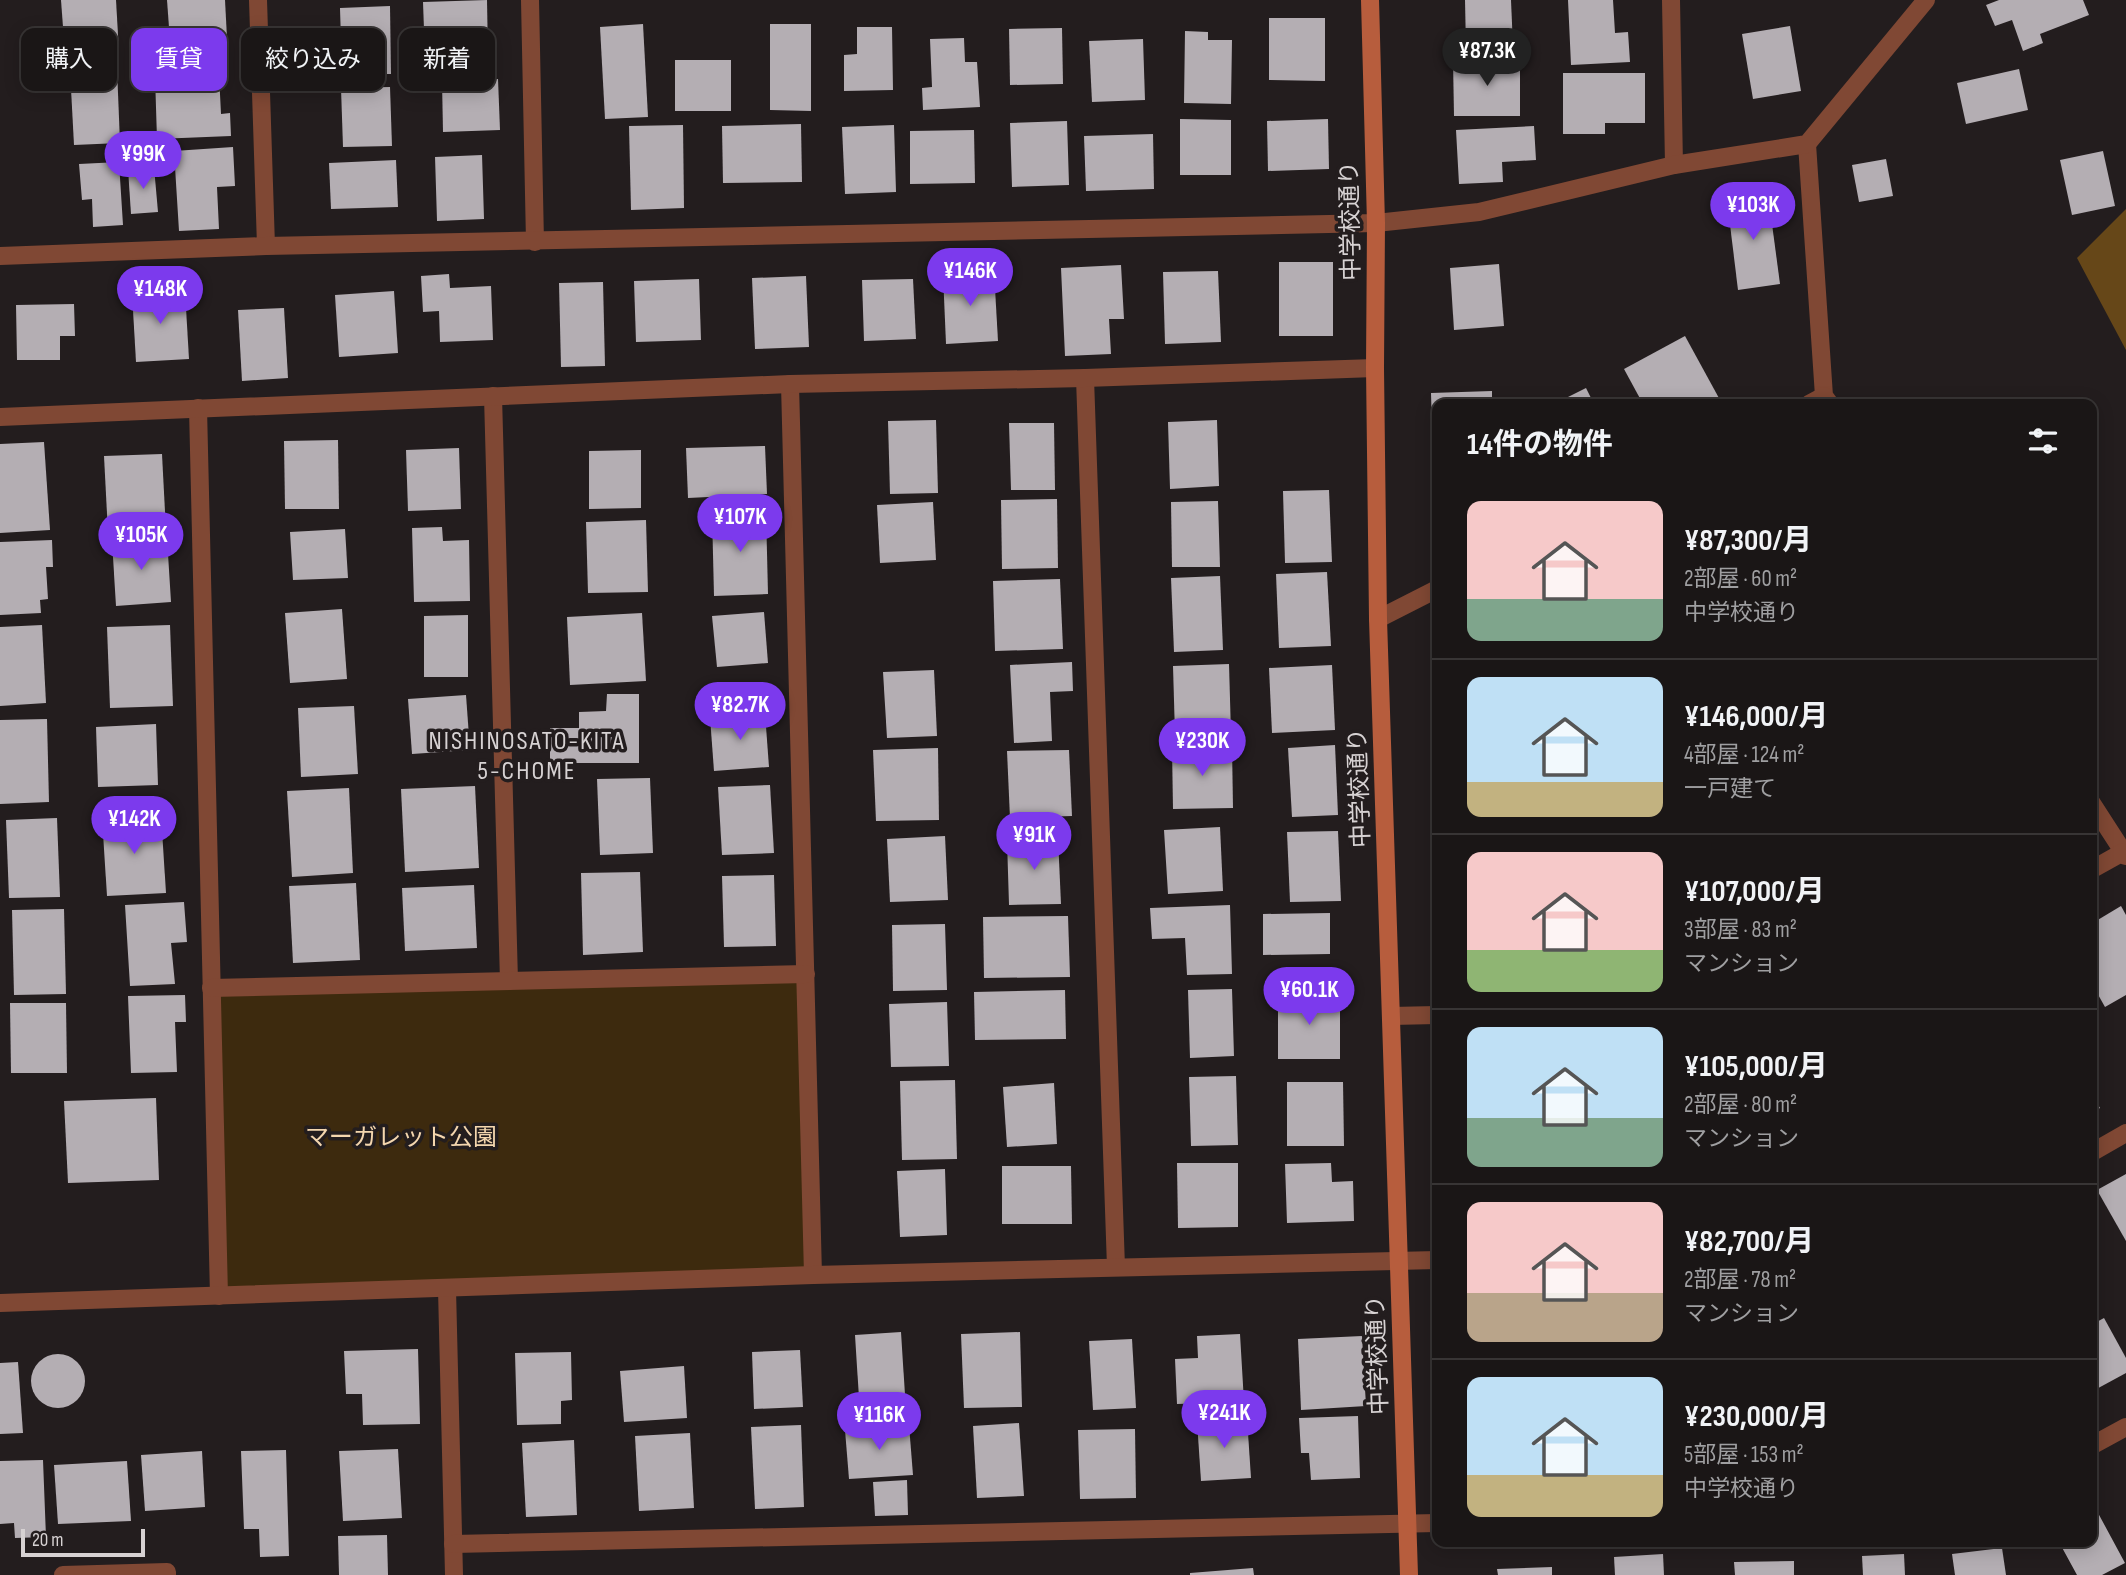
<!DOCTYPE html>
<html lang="ja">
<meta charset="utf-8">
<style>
:root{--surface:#1a1616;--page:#272323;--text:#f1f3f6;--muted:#9f9fa1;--line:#383535;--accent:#7c3aed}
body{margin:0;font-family:"Sofia Sans Condensed","Noto Sans JP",sans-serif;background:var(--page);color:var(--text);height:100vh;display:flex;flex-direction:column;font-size:26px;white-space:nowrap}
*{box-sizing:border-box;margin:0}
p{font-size:23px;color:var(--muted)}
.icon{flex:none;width:38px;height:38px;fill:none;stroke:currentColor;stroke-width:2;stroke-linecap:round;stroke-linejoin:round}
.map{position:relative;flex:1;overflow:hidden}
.drawer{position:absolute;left:1432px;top:399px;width:665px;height:1148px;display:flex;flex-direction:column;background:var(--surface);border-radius:14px;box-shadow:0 4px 18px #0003,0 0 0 2px var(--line)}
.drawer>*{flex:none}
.banner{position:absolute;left:21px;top:28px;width:665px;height:63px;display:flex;gap:14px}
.scale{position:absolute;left:21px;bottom:18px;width:124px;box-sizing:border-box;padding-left:7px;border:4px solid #d7d2d3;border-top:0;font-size:19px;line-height:24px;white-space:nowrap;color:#d7d2d3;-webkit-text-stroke:5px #231d1e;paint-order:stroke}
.price{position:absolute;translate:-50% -60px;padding:0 16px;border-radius:24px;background:var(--accent);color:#fff;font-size:23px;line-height:46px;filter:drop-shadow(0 2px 4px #0008)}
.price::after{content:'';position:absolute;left:50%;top:42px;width:21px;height:16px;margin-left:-10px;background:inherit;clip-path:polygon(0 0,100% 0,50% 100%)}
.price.on{background:#222;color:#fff}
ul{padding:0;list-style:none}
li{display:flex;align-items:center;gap:21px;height:175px;padding:0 35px}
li+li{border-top:2px solid var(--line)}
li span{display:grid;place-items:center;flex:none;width:196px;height:140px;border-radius:14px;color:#555}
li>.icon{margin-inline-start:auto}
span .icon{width:84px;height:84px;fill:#fffc;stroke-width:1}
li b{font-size:30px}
h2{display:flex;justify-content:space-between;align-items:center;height:84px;padding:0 35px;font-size:30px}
.pill{padding:0 24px;border-radius:14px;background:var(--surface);box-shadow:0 4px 18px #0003,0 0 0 2px var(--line);font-size:24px;line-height:63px}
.pill.on{background:var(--accent);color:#fff}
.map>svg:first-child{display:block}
.green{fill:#3d2a0e}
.forest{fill:#664718}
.building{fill:#b4aeb3}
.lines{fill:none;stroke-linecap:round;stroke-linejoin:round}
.street{stroke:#804834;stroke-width:18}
.secondary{stroke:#b75d3d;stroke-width:18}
.labels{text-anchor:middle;stroke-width:7;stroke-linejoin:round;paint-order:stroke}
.street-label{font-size:24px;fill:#d7d2d3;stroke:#231d1e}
.park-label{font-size:24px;fill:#f4d6ae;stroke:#231d1e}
.neighbourhood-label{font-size:26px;letter-spacing:2px;fill:#d7d2d3;stroke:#231d1e}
</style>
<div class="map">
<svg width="2126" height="1575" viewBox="0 0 2126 1575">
<rect width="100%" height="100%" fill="#231d1e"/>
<polygon class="green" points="806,974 813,1275 219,1296 211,988"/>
<polygon class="forest" points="2126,209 2126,350 2077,258"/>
<g class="building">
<polygon points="61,0 116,0 119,52 65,54"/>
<polygon points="167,0 225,0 227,38 170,41"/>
<polygon points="487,0 488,56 425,57 423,2"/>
<polygon points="1465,0 1511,0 1513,47 1466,49"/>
<polygon points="1568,0 1613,0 1615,33 1628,32 1630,62 1571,65"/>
<polygon points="1999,0 2083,0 2089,15 2040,34 2043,43 2023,51 2012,20 1995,26 1986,5"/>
<polygon points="390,6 391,74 342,74 340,8"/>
<polygon points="1269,18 1325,18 1325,81 1269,80"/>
<polygon points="643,24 648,117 605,119 600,27"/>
<polygon points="770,24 811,24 811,111 770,110"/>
<polygon points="1790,26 1801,91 1753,99 1742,34"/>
<polygon points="857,27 892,27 893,90 844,91 844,55 857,54"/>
<polygon points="1062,28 1063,84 1010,85 1009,29"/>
<polygon points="1185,31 1208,32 1208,40 1232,40 1231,104 1184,103"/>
<polygon points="964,38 965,62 977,62 980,107 923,110 922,88 932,87 930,39"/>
<polygon points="1143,39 1145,100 1092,102 1089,41"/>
<polygon points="1520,59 1520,116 1454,116 1453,60"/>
<rect x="675" y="60" width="56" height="51"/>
<polygon points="117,68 120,143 74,145 70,70"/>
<polygon points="2019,69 2028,110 1966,124 1957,83"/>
<polygon points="1563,73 1645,73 1645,123 1605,123 1605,134 1563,134"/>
<polygon points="219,74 221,114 230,113 231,136 157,139 155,76"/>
<polygon points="498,79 500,130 443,132 442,81"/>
<polygon points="390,87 392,146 343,147 341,88"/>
<polygon points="1180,119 1231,120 1231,175 1180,175"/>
<polygon points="1328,119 1329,169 1268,171 1267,121"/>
<polygon points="1067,121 1069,185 1012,187 1010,123"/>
<polygon points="801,124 802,182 723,183 722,126"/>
<polygon points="683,125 684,208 631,210 629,126"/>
<polygon points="894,125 896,192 845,194 842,127"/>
<polygon points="1534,126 1536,160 1502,162 1503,182 1459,184 1456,130"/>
<polygon points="974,130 975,183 910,184 910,131"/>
<polygon points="1153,134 1154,189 1086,191 1084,136"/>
<polygon points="233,147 235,186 217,187 219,229 179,231 174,151"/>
<polygon points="2103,151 2115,206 2072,215 2060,160"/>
<polygon points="482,155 484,219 437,221 435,157"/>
<polygon points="1886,159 1893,196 1859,202 1852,165"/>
<polygon points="396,160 398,207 331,209 329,163"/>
<polygon points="119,162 123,225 93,227 92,199 82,200 79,164"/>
<polygon points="154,167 158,212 131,214 128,169"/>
<polygon points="1768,194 1780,284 1738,290 1727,200"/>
<rect x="1279" y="262" width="54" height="74"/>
<polygon points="1499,264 1504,326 1454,330 1450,268"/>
<polygon points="1121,265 1124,319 1109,319 1111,354 1065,356 1061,268"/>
<polygon points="994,271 998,341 946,344 943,274"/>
<polygon points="1218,271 1221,342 1165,344 1163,272"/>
<polygon points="449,274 450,288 491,286 493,340 440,342 439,311 423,312 421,276"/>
<polygon points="806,276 809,347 755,349 752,278"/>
<polygon points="699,279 701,340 636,342 634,281"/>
<polygon points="913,279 916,339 864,341 862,280"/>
<polygon points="603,282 605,366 561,367 559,283"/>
<polygon points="185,291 189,359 136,362 132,293"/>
<polygon points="394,291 398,353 339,357 335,295"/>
<polygon points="74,304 75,336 60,336 60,360 17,360 16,305"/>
<polygon points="284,308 288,378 242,381 238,310"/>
<polygon points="1685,336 1720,400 1712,404 1643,404 1624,369"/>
<polygon points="1586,388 1594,404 1554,404"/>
<polygon points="1492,391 1492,404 1437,404 1437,464 1433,464 1431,393"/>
<polygon points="936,420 938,493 890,494 888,421"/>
<polygon points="1217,420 1219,486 1170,489 1168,422"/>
<polygon points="1009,423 1054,423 1055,490 1011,490"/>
<polygon points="338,440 339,509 285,509 284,441"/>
<polygon points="44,442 50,530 0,533 0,444"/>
<polygon points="765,446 767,494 688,498 686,448"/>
<polygon points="459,448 461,509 408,511 406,450"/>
<polygon points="641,450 641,508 589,509 589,451"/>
<polygon points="162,454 166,531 108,533 104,456"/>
<polygon points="1329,490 1332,562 1285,563 1283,491"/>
<polygon points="1057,499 1058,568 1002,569 1001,500"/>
<polygon points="1218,501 1220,567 1172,567 1171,502"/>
<polygon points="933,502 936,560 880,563 877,505"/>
<polygon points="766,512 768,594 714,596 712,513"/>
<polygon points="646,520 648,592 588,593 586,522"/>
<polygon points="442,527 443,541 469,540 470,601 414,602 412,528"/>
<polygon points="345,529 348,578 293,580 290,532"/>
<polygon points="167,538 171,602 116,606 112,541"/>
<polygon points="52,540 53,567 46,567 48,599 40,600 41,613 0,615 0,542"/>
<polygon points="1327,572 1331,646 1279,648 1276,574"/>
<polygon points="1220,576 1223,650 1174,652 1171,578"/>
<polygon points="1060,579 1063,649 995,651 993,581"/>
<polygon points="342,609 347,679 290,683 285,613"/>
<polygon points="764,612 768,663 717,667 712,616"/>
<polygon points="642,613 646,681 570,685 567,617"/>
<polygon points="468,615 468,677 424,677 424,616"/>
<polygon points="42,625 46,703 0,706 0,627"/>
<polygon points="170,625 173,706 110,708 107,627"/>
<polygon points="1072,662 1073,691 1050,692 1052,741 1014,743 1010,665"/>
<polygon points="1229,664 1231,734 1175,735 1173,666"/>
<polygon points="1332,665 1335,730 1272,733 1269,668"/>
<polygon points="934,670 937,736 887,738 883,672"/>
<polygon points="607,694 639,694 639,763 550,763 550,728 579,728 579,712 606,711"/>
<polygon points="466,695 470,750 412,754 408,699"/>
<polygon points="354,706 358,774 301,777 298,708"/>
<polygon points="765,713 769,767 714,771 710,717"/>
<polygon points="47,719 49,802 0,804 0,720"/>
<polygon points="156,724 158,785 98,787 96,727"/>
<polygon points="1335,745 1338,815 1292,817 1288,748"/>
<polygon points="1232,746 1233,808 1173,809 1172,747"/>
<polygon points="938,748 939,820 876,821 873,750"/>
<polygon points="1069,750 1072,816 1010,818 1007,751"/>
<polygon points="650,778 653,853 600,855 597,779"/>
<polygon points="770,785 774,853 722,855 718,787"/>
<polygon points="475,786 479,868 405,872 401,789"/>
<polygon points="349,788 353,873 292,877 287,791"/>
<polygon points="161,815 166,893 107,896 102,818"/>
<polygon points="57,818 60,897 9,898 6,820"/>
<polygon points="1220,827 1223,891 1168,894 1164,830"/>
<polygon points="1338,831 1341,901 1290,902 1287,832"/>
<polygon points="945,836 948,900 890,902 887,839"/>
<polygon points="1058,838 1061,904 1009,905 1007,841"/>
<polygon points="640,872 643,952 583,955 581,873"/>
<polygon points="774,875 776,946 724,947 722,876"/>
<polygon points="356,883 360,960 293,963 289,886"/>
<polygon points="474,885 477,948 405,951 402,888"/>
<polygon points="184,902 187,942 171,943 175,984 130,986 125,905"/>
<polygon points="1230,905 1232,974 1187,975 1185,938 1152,939 1150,908"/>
<polygon points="2121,906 2126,915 2126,995 2105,1007 2091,982 2091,924"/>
<polygon points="64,909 66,994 14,995 12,910"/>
<polygon points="1330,913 1330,954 1263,955 1263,914"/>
<polygon points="1068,916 1070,977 984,978 983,917"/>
<polygon points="945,924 947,990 893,991 892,925"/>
<polygon points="1232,989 1234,1056 1190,1058 1188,990"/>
<polygon points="1065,990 1066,1039 975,1040 974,992"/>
<polygon points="185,995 186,1022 175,1022 177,1072 131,1073 128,996"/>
<rect x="1278" y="995" width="62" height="64"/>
<polygon points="947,1002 949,1066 891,1067 889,1004"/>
<polygon points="10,1003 66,1003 67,1073 11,1073"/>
<polygon points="1236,1076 1238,1145 1191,1146 1189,1077"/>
<polygon points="955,1080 957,1159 902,1160 900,1081"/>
<polygon points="1287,1082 1343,1082 1344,1146 1287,1146"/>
<polygon points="1054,1083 1057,1144 1007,1147 1003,1087"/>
<polygon points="2091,1093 2100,1108 2091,1113"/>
<polygon points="156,1098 159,1180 68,1183 64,1101"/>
<polygon points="1177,1163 1238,1163 1238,1227 1178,1228"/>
<polygon points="1331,1163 1332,1182 1353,1181 1354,1221 1287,1223 1285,1164"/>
<polygon points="1002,1166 1071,1166 1072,1224 1002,1224"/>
<polygon points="945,1169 947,1235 900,1237 897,1171"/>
<polygon points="2126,1174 2126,1241 2097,1190"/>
<polygon points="2104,1318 2126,1358 2126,1373 2091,1392 2091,1325"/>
<polygon points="901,1332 906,1411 860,1414 855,1335"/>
<polygon points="1020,1332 1022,1407 964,1408 961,1334"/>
<polygon points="1240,1334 1244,1402 1177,1404 1175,1359 1198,1358 1197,1336"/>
<polygon points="1362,1336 1366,1406 1301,1410 1298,1339"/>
<polygon points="1132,1339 1136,1408 1093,1410 1089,1341"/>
<polygon points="418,1349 420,1424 363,1425 362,1394 346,1394 344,1351"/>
<polygon points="800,1350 803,1407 754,1409 752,1352"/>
<polygon points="571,1352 572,1400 561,1401 561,1424 517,1425 515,1353"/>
<circle cx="58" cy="1381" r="27"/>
<polygon points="18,1362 23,1433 0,1434 0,1363"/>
<polygon points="684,1366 687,1418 624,1422 620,1371"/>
<polygon points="1358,1416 1360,1478 1311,1480 1309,1453 1301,1453 1299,1418"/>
<polygon points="1247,1418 1251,1478 1201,1481 1197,1421"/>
<polygon points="1019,1423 1024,1496 977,1498 973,1426"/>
<polygon points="801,1425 804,1507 755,1509 751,1427"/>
<polygon points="909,1425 913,1475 849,1479 845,1430"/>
<polygon points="1135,1429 1136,1498 1080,1499 1078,1430"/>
<polygon points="690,1433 694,1508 639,1511 635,1436"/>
<polygon points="574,1440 577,1515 526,1517 522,1443"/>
<polygon points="398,1449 402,1518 343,1521 339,1451"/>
<polygon points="286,1450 289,1556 260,1557 259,1529 244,1529 241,1451"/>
<polygon points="202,1451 205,1507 145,1511 141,1455"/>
<polygon points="43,1460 46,1537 15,1538 14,1523 0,1524 0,1461"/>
<polygon points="127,1461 131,1521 58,1524 54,1465"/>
<polygon points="907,1480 908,1515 875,1516 873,1482"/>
<polygon points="2091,1500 2125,1563 2102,1575 2077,1575 2059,1542 2091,1542"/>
<polygon points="387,1535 388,1575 339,1575 338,1536"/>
<polygon points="2002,1548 2006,1575 1955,1575 1952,1554"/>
<polygon points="1663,1554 1664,1575 1615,1575 1614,1557"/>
<polygon points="1904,1554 1905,1575 1863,1575 1862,1556"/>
<polygon points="1794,1561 1794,1575 1735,1575 1734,1562"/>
<polygon points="1552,1567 1552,1575 1498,1575 1497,1569"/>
<polygon points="1253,1568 1254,1575 1190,1575 1190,1573"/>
</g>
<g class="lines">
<g class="street">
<polyline points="258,0 266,246"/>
<polyline points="530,0 535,242"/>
<polyline points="1671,0 1674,165"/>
<polyline points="1807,144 1824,396 1830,404"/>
<polyline points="0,256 266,246 1376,223 1479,212 1674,165 1807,144 1926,0"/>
<polyline points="1085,378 1116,1267"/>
<polyline points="790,384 813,1275"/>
<polyline points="493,396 509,981"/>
<polyline points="1809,404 1824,396"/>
<polyline points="198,408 219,1296"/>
<polyline points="0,417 790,384 1085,378 1375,368"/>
<polyline points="1378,619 1437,589"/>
<polyline points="2091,802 2126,856"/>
<polyline points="2091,870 2123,852"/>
<polyline points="211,988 806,974"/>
<polyline points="1391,1016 1437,1015"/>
<polyline points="2091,1153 2126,1133"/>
<polyline points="447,1289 454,1575"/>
<polyline points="0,1303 813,1275 1437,1260"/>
<polyline points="2091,1446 2126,1427"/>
<polyline points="453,1544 1437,1523"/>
<polyline points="63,1575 167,1572 167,1575"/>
</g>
<polyline class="secondary" points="1370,0 1376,223 1375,368 1378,619 1409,1575"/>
</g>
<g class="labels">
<g class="street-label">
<text transform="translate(1350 221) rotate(-91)" y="8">中学校通り</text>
<text transform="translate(1359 788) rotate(-92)" y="8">中学校通り</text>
<text transform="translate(1377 1355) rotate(-92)" y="8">中学校通り</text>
</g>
<g class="park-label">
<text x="401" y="1145">マーガレット公園</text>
</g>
<g class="neighbourhood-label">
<text x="527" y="749">NISHINOSATO-KITA<tspan x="527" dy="30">5-CHOME</tspan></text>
</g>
</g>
</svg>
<div class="scale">20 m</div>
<b class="price on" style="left:1487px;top:88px">¥87.3K</b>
<b class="price" style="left:143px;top:191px">¥99K</b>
<b class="price" style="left:1753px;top:242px">¥103K</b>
<b class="price" style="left:970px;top:308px">¥146K</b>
<b class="price" style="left:160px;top:326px">¥148K</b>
<b class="price" style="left:740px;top:554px">¥107K</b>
<b class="price" style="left:141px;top:572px">¥105K</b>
<b class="price" style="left:740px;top:742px">¥82.7K</b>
<b class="price" style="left:1202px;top:778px">¥230K</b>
<b class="price" style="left:134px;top:856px">¥142K</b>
<b class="price" style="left:1034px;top:872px">¥91K</b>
<b class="price" style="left:1309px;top:1027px">¥60.1K</b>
<b class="price" style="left:1224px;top:1450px">¥241K</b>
<b class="price" style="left:879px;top:1452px">¥116K</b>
<div class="banner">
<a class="pill">購入</a>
<a class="pill on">賃貸</a>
<a class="pill">絞り込み</a>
<a class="pill">新着</a>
</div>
<section class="drawer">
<h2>14件の物件<svg class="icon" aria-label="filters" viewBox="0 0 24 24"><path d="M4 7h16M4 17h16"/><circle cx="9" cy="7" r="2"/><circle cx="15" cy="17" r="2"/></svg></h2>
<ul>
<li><span style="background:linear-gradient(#f6c9c9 70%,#7fa58c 0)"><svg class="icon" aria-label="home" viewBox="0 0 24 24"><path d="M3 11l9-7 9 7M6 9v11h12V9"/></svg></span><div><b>¥87,300/月</b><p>2部屋 · 60 m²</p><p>中学校通り</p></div></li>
<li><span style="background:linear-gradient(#bfe0f5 75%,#c2b280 0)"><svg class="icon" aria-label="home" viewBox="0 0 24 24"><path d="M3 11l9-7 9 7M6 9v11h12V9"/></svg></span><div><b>¥146,000/月</b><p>4部屋 · 124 m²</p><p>一戸建て</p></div></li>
<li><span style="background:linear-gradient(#f6c9c9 70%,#8fb573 0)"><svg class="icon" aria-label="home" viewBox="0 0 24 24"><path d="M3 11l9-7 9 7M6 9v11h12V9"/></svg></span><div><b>¥107,000/月</b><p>3部屋 · 83 m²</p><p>マンション</p></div></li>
<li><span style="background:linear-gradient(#bfe0f5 65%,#7fa58c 0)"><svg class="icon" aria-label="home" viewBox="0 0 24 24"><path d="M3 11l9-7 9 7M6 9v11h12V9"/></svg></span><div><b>¥105,000/月</b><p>2部屋 · 80 m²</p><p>マンション</p></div></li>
<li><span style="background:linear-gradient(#f6c9c9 65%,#b9a48a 0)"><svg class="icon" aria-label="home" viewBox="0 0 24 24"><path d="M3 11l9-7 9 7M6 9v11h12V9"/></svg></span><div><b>¥82,700/月</b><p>2部屋 · 78 m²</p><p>マンション</p></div></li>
<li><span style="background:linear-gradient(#bfe0f5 70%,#c2b280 0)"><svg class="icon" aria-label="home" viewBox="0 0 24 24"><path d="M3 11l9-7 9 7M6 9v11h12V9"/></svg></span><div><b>¥230,000/月</b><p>5部屋 · 153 m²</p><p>中学校通り</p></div></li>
</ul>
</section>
</div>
